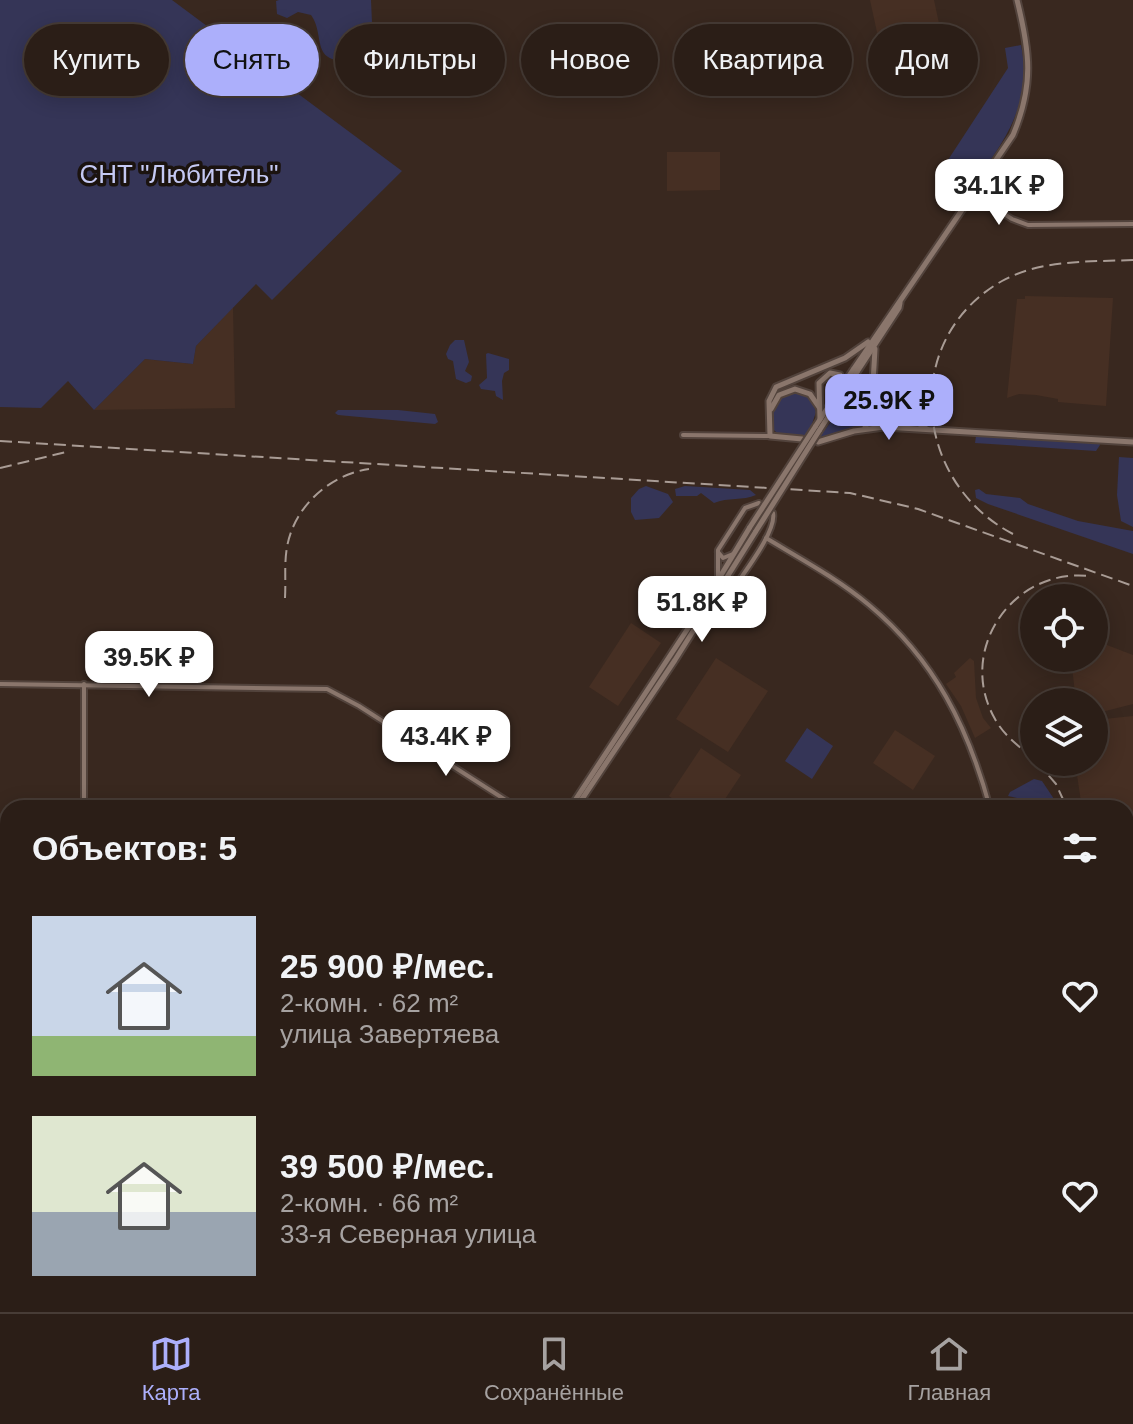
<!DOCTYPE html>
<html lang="ru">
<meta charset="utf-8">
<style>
:root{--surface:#2b1e17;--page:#332720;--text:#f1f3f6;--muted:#a6a2a1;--line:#473c36;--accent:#acaffb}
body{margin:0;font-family:Arial,sans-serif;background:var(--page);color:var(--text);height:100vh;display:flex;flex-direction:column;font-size:30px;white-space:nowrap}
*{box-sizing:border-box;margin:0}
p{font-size:26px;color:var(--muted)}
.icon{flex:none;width:44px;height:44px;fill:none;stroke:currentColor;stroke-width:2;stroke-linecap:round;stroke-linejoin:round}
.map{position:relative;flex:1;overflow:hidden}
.sheet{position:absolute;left:0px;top:800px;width:1134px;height:512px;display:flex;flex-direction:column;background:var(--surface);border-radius:24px 24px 0 0;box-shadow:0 4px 20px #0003,0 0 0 2px var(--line)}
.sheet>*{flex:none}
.hud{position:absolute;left:24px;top:24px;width:1086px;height:72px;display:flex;gap:16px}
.fabs{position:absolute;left:1020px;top:584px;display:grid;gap:16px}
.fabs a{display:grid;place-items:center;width:88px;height:88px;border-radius:50%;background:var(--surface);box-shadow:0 4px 20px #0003,0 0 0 2px var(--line);font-size:40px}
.price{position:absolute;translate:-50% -68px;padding:0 18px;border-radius:16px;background:#fff;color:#222;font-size:26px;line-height:52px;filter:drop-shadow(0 2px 4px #0008)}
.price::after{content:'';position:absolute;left:50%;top:48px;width:24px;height:18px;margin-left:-12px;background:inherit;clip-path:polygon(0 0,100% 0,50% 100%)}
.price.on{background:var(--accent);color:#111}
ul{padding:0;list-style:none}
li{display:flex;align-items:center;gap:24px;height:200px;padding:0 32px}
li span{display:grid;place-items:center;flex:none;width:224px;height:160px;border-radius:0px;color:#555}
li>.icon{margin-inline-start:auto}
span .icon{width:96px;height:96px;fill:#fffc;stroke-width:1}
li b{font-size:34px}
h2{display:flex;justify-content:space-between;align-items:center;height:96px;padding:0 32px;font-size:34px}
.chip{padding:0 28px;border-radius:36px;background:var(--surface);box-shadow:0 4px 20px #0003,0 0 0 2px var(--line);font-size:28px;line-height:72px}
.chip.on{background:var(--accent);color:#111}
.dock{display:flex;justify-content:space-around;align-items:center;height:112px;border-top:2px solid var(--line);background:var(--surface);font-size:22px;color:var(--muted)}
.dock a{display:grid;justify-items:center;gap:4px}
.dock .on{color:var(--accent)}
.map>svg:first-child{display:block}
.built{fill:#462f23}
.green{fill:#353557}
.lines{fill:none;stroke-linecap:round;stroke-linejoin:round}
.tertiary-casing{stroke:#52433c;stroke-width:8}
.secondary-casing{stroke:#52433c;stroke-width:9}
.tertiary{stroke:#8a766c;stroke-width:4}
.secondary{stroke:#8a766c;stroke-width:5}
.tram{stroke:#a99c95;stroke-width:2}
.rail{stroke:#a99c95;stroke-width:2;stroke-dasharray:12 6;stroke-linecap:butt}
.secondary-bridge-casing{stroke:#52433c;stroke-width:9;stroke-linecap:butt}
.secondary-bridge{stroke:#8a766c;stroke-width:5}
.labels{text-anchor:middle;stroke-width:7;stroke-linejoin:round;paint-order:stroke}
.park-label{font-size:26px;fill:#c5c9f3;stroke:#1b130f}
</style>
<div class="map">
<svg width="1133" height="1312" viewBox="0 0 1133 1312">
<rect width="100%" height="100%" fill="#39281f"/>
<g class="built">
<polygon points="870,0 934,0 946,56 885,69"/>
<polygon points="667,152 720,152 720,190 667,191"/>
<polygon points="1025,296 1113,298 1106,406 1058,402 1058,399 1036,395 1019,394 1007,398 1017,299 1025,299"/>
<polygon points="233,307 235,408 94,410 145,359 193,364 196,346"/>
<polygon points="631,623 661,643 618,706 589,687"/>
<polygon points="1094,640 1133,655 1133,704 1094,714 1094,702 1076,702 1071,658 1094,658"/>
<polygon points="716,658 768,691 728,752 676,719"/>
<polygon points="970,658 974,661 976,698 983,718 991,728 975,738 961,706 946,684 956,677 954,673"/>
<polygon points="1133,716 1133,862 1126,863 1126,808 1082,808 1075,762 1094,762 1094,720"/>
<polygon points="895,730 935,756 913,790 873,763"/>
<polygon points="701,748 741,775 719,808 683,806 669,796"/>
<polygon points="1133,922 1133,1176 1126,1134 1126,924"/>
</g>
<g class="green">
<polygon points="0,0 172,0 402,171 272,300 256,284 196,346 193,364 145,359 94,410 68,381 41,408 0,407"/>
<path d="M 279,0 L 371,0 L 372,23 L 344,61 C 311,60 325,34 311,15 L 298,12 L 287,18 L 277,14 L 276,1 Z"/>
<path d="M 1021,45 C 1033,103 1006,138 974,184 L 946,163 L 1008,68 L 1005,48 Z"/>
<polygon points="455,340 464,340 469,362 465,371 472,376 471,381 466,383 456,379 453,361 448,359 446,354 450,345"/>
<polygon points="488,353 509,359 509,370 504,373 502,381 503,400 496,396 495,391 481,389 479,385 487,378 486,354"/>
<path d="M 796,391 L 812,399 L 816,412 L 812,424 L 824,431 L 833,419 L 854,404 L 867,408 L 870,417 L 862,426 L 820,439 L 778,434 L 773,429 C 772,407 772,397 796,391 Z"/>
<polygon points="338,410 398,410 435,414 438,422 435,424 338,415 335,413"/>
<polygon points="982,435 1098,441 1100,445 1096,451 975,443 976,436"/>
<polygon points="1119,457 1133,458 1133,527 1121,521 1117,495"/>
<polygon points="646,486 668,494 673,502 659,518 635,520 631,512 631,498 639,489"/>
<path d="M 685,486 L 750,490 L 756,495 C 743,501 728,497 714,503 L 701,493 L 697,496 L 676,496 L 675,489 Z"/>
<polygon points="979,489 986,494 1020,498 1028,504 1078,521 1133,531 1133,554 988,504 976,498 975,490"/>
<polygon points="807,728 833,746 812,779 785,761"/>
<polygon points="1034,779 1042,781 1060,808 1030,808 1021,799 1008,796 1010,792"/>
<polygon points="0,1272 8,1272 8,1304 117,1304 117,1312 0,1312"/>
</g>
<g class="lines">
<defs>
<g id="tertiary">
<polyline points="973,194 1012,219 1028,225 1133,224"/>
<polyline points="683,435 770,436"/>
<path d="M 766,538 C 801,559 838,579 869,605 C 935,660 968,727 990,808"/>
<polyline points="718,552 723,558 733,554"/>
<polyline points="718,578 718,550 745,508 759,503"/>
<path d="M 715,598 L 730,594 C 741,576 777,532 773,513"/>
<polyline points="0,684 327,689 359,706 518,808"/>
<polyline points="84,808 84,684"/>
<polyline points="0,928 8,928"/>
<polyline points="536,1312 536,1304"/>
<polyline points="1075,1312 1076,1304"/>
</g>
<g id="secondary">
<polyline points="875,349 873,383 878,398"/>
<path d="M 853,370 L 1013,135 C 1034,85 1030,52 1017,0"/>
<polyline points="857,372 899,308 900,303"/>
<polyline points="853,383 927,429"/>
<polyline points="771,409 779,395 795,389 810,394 819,407"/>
<polyline points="828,418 851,402 859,401 907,427"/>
<polyline points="820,419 819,383 830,373 840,375"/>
<polyline points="815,427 842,386"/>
<polyline points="865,427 872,418 869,405"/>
<polyline points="819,431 846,389"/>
<polyline points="802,439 770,436 769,401 776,387 845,358 868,342"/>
<polyline points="818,442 854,431 884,427 1133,442"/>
<polyline points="570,808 700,610 750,527"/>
<polyline points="576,808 675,660 756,531"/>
<polyline points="0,1064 8,1064"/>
<polyline points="1126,1275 1133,1274"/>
<polyline points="363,1312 363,1304"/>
<polyline points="367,1312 368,1304"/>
<polyline points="790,1312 790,1304"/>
</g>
</defs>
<use href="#tertiary" class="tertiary-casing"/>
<use href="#secondary" class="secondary-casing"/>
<use href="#tertiary" class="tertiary"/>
<use href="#secondary" class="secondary"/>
<g class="tram">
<polyline points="999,808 1008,799 1015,799 1027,808"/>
<polyline points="372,1312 373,1304"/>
</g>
<g class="rail">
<polyline points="0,441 850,493 918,509 1133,586"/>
<polyline points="0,468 70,451"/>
<path d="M 1013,534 C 913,482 900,339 1002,281 C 1042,259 1089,262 1133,260"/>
<path d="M 285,598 C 286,581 284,564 287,547 C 294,507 329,475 369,469"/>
<path d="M 1034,759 C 1020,747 1004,736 995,719 C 956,651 1012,568 1089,576"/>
<polyline points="1037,762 1056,784 1067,808"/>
<polyline points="1126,859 1133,864"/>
<polyline points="1126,1177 1133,1221"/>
</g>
<defs>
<g id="secondary-bridge">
<polyline points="842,386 853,370"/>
<polyline points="846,389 857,372"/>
<polyline points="750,527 815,427"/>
<polyline points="756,531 819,431"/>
</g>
</defs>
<use href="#secondary-bridge" class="secondary-bridge-casing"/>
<use href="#secondary-bridge" class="secondary-bridge"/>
</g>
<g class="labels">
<g class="park-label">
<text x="179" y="183">СНТ "Любитель"</text>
</g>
</g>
</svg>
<div class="fabs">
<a><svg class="icon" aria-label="locate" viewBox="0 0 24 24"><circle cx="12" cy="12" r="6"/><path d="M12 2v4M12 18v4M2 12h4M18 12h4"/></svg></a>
<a><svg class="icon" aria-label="layers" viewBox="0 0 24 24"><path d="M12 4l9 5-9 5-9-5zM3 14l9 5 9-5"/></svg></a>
</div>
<b class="price" style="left:999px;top:227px">34.1K ₽</b>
<b class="price on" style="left:889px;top:442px">25.9K ₽</b>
<b class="price" style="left:702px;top:644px">51.8K ₽</b>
<b class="price" style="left:149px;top:699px">39.5K ₽</b>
<b class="price" style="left:446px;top:778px">43.4K ₽</b>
<div class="hud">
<a class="chip">Купить</a>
<a class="chip on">Снять</a>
<a class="chip">Фильтры</a>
<a class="chip">Новое</a>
<a class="chip">Квартира</a>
<a class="chip">Дом</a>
</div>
<section class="sheet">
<h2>Объектов: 5<svg class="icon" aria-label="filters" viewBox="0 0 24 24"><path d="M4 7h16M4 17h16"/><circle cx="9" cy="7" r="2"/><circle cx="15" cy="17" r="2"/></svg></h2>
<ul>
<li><span style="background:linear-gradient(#c9d6e8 75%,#8fb573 0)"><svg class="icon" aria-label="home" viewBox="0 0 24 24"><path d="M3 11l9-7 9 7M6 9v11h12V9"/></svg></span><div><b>25 900 ₽/мес.</b><p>2-комн. · 62 m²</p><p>улица Завертяева</p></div><svg class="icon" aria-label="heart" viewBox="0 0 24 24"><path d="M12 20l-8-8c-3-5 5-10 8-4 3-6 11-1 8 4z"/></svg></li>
<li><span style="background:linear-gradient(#dfe7d0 60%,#9aa5b1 0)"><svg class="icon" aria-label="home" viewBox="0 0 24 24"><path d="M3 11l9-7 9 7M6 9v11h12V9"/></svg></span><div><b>39 500 ₽/мес.</b><p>2-комн. · 66 m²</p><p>33-я Северная улица</p></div><svg class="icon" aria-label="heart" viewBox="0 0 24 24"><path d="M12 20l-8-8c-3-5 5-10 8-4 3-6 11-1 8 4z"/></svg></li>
</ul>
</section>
</div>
<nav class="dock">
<a class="on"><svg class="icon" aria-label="map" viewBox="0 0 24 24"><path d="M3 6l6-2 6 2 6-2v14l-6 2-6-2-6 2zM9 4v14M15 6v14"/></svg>Карта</a>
<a><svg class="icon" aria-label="saved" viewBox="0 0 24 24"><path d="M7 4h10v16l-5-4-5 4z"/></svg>Сохранённые</a>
<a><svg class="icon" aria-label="home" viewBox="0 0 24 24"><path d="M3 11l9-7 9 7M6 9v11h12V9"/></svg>Главная</a>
</nav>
